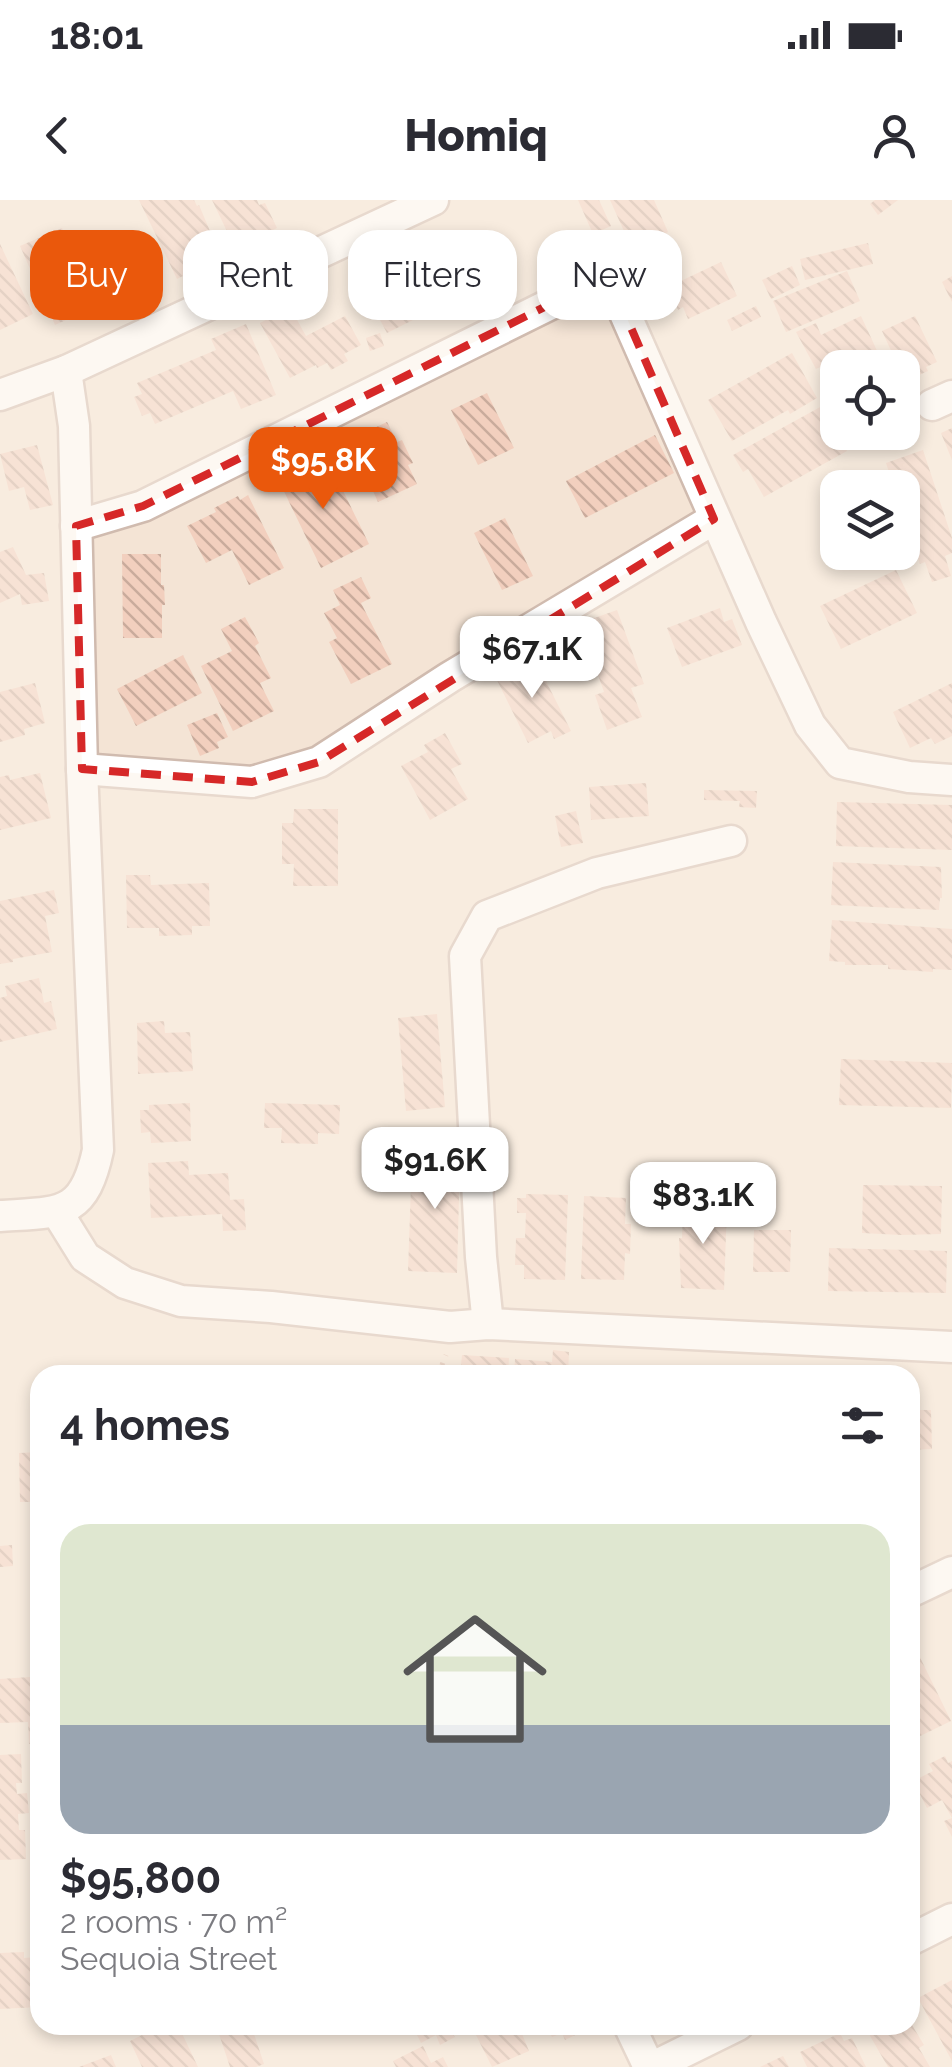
<!DOCTYPE html>
<meta charset="utf-8">
<style>
:root{--surface:#fff;--page:#f7f7f7;--text:#2b2b33;--muted:#7c7c81;--line:#e1e1e2;--accent:#ea580c}
body{margin:0;font-family:Raleway,sans-serif;background:var(--page);color:var(--text);height:100vh;display:flex;flex-direction:column;font-size:38px;white-space:nowrap}
*{box-sizing:border-box;margin:0}
p{font-size:32px;color:var(--muted)}
.icon{flex:none;width:55px;height:55px;fill:none;stroke:currentColor;stroke-width:2;stroke-linecap:round;stroke-linejoin:round}
.map{position:relative;flex:1;overflow:hidden}
.details{position:absolute;left:30px;top:1165px;width:890px;height:670px;display:flex;flex-direction:column;background:var(--surface);border-radius:30px;box-shadow:0 5px 15px #0003}
.details>*{flex:none}
.hud{position:absolute;left:30px;top:30px;width:892px;height:90px;display:flex;gap:20px}
.fabs{position:absolute;left:820px;top:150px;display:grid;gap:20px}
.fabs a{display:grid;place-items:center;width:100px;height:100px;border-radius:20px;background:var(--surface);box-shadow:0 5px 15px #0003;font-size:50px}
.price{position:absolute;translate:-50% -85px;padding:0 22px;border-radius:20px;background:#fff;color:#222;font-size:32px;line-height:65px;filter:drop-shadow(0 2px 5px #0008)}
.price::after{content:'';position:absolute;left:50%;top:60px;width:30px;height:22px;margin-left:-15px;background:inherit;clip-path:polygon(0 0,100% 0,50% 100%)}
.price.on{background:var(--accent);color:#fff}
ul{padding:0;list-style:none}
li{display:grid;align-content:center;gap:20px;height:530px;padding:0 30px}
li+li{border-top:2px solid var(--line)}
li span{display:grid;place-items:center;height:310px;border-radius:30px;color:#555}
li>.icon{margin-inline-start:auto}
span .icon{width:180px;height:180px;fill:#fffc;stroke-width:1}
li b{font-size:42px}
h2{display:flex;justify-content:space-between;align-items:center;height:120px;padding:0 30px;font-size:42px}
.chip{padding:0 35px;border-radius:30px;background:var(--surface);box-shadow:0 5px 15px #0003;font-size:35px;line-height:90px}
.chip.on{background:var(--accent);color:#fff}
.status{display:flex;justify-content:space-between;align-items:center;height:70px;padding:0 50px;background:var(--surface);direction:ltr}
.status svg{height:28px;fill:currentColor}
header{display:flex;justify-content:space-between;align-items:center;height:130px;padding:0 30px;background:var(--surface);font-size:45px;font-weight:800}
.map>svg:first-child{display:block}
.residential{fill:#f4e4d5;fill-rule:evenodd}
.building{fill:url(#building-back-hatch)}
.lines{fill:none;stroke-linecap:round;stroke-linejoin:round}
.minor-casing{stroke:#d0bbaf;stroke-width:35}
.path{stroke:#d7b2a1;stroke-width:5;stroke-dasharray:2.5 8;stroke-linecap:butt}
.minor{stroke:#fff;stroke-width:30}
.marked{fill:none;stroke:#d62828;stroke-width:8;stroke-dasharray:20 12;stroke-linejoin:round}
</style>
<div class="status"><b>18:01</b><svg viewBox="0 0 49 12"><path d="M0 12V9h3v3zM5 12V6h3v6zM10 12V3h3v9zM15 12V0h3v12zM26 1h20v11H26zM47 4h2v5h-2z"/></svg></div>
<header><svg class="icon" aria-label="back" viewBox="0 0 24 24"><path d="M15 5l-7 7 7 7"/></svg>Homiq<svg class="icon" aria-label="person" viewBox="0 0 24 24"><circle cx="12" cy="8" r="4"/><path d="M4 21q1-7 8-7t8 7"/></svg></header>
<div class="map">
<svg width="952" height="1867" viewBox="0 0 952 1867">
<defs>
<pattern id="building-back-hatch" width="6" height="6" patternUnits="userSpaceOnUse" patternTransform="scale(2.5)"><rect width="6" height="6" fill="#f2cfbe"/><path d="M-1 5l2 2M0 0l6 6M5-1l2 2" fill="none" stroke="#c9ab9c"/></pattern>
</defs>
<rect width="100%" height="100%" fill="#fcf2e7"/>
<path class="residential" d="M 0,0 L 952,0 L 952,1867 L 0,1867 ZM 838,168 L 902,168 L 902,232 L 838,232 ZM 838,288 L 902,288 L 902,352 L 838,352 ZM 40,1175 L 910,1175 L 910,1825 L 40,1825 Z"/>
<g class="building">
<polygon points="139,0 194,0 197,6 199,5 221,57 177,79"/>
<polygon points="212,0 257,0 259,5 265,3 277,28 235,48"/>
<polygon points="578,0 599,0 611,26 593,34"/>
<polygon points="610,0 654,0 668,32 632,49"/>
<polygon points="875,0 898,0 878,15 870,4"/>
<polygon points="62,28 66,37 71,35 79,56 75,57 84,77 88,75 96,94 92,96 97,106 55,125 20,46"/>
<polygon points="868,43 873,64 805,80 800,59"/>
<polygon points="0,44 33,114 0,130"/>
<polygon points="721,62 737,96 688,119 683,107 678,110 668,87"/>
<polygon points="392,66 395,72 403,67 427,113 387,133 363,88 374,82 372,77"/>
<polygon points="792,66 800,85 771,99 762,80"/>
<polygon points="847,71 860,101 786,132 773,101"/>
<polygon points="952,76 952,102 942,82"/>
<polygon points="756,106 761,117 732,131 727,120"/>
<polygon points="290,107 306,136 345,116 361,145 344,154 348,161 331,170 327,163 317,168 316,165 290,178 260,123"/>
<polygon points="861,116 885,168 846,168 841,158 816,169 796,132 816,123 821,135"/>
<polygon points="915,116 937,162 926,167 928,171 917,176 916,172 902,178 902,168 899,168 882,131"/>
<polygon points="246,124 276,195 241,209 233,191 155,224 150,213 142,216 134,197 142,194 137,183 216,150 211,139"/>
<polygon points="380,133 384,146 370,151 366,138"/>
<polygon points="792,153 817,198 790,214 788,210 732,241 708,200"/>
<polygon points="487,193 514,248 478,265 451,210"/>
<polygon points="833,200 838,209 838,222 833,225 847,251 764,297 748,269 743,272 733,255"/>
<polygon points="387,222 397,242 402,240 413,263 408,265 417,284 378,302 349,240"/>
<polygon points="952,228 952,260 941,233"/>
<polygon points="655,235 674,273 585,318 566,281"/>
<polygon points="37,245 53,305 30,310 24,287 9,291 0,254"/>
<polygon points="923,250 952,338 952,353 945,356 951,376 932,382 925,362 920,364 902,312 902,288 894,288 886,263"/>
<polygon points="326,256 369,344 321,368 278,279"/>
<polygon points="248,295 284,368 249,385 232,350 206,363 187,326 216,312 214,308 238,296 240,300"/>
<polygon points="505,318 533,376 502,390 474,333"/>
<polygon points="13,347 26,375 44,373 49,401 22,405 20,394 0,403 0,352"/>
<polygon points="122,354 161,354 161,385 164,385 165,405 162,405 162,438 123,438"/>
<polygon points="896,370 917,413 841,449 820,406"/>
<polygon points="361,377 371,398 361,403 392,464 351,484 329,442 337,438 324,413 340,405 333,390"/>
<polygon points="720,408 724,422 732,419 742,445 682,467 667,428"/>
<polygon points="617,410 644,484 631,488 642,517 607,530 595,495 604,492 591,455 578,460 566,428"/>
<polygon points="245,417 259,443 255,446 271,478 260,483 274,511 233,531 201,466 232,451 221,429"/>
<polygon points="183,455 202,493 136,526 117,489"/>
<polygon points="534,457 571,531 554,539 551,531 528,543 495,476"/>
<polygon points="35,483 45,523 24,529 25,535 0,542 0,492"/>
<polygon points="952,483 952,536 935,544 931,538 910,548 893,512"/>
<polygon points="217,513 228,537 217,542 219,548 200,556 187,525"/>
<polygon points="445,533 462,564 451,569 468,599 430,620 401,566 428,552 424,545"/>
<polygon points="40,573 51,618 0,630 0,577 9,575 10,580"/>
<polygon points="646,583 649,616 591,620 589,587"/>
<polygon points="704,590 757,591 756,608 739,607 740,601 704,600"/>
<polygon points="837,602 952,605 952,650 836,646"/>
<polygon points="294,609 338,609 338,686 293,686 294,664 282,664 282,623 293,623"/>
<polygon points="576,611 583,643 561,647 555,616"/>
<polygon points="833,662 941,667 942,698 940,698 939,710 831,705"/>
<polygon points="126,675 150,675 151,685 209,683 210,726 192,726 192,735 159,736 159,728 127,728"/>
<polygon points="54,690 59,713 45,716 52,752 13,759 13,762 0,764 0,701"/>
<polygon points="832,720 952,729 952,770 933,769 933,772 888,769 888,765 845,765 845,762 829,761"/>
<polygon points="39,778 44,803 51,801 57,829 0,842 0,798 7,796 5,786"/>
<polygon points="437,814 445,907 406,911 398,818"/>
<polygon points="164,821 165,833 190,832 193,871 138,874 137,823"/>
<polygon points="841,859 952,863 951,908 839,905"/>
<polygon points="190,903 191,941 151,943 150,932 141,933 140,910 149,910 149,905"/>
<polygon points="265,903 340,905 339,934 318,933 318,944 281,943 282,928 264,928"/>
<polygon points="429,947 455,948 455,958 460,958 457,1073 408,1071 412,957 429,957"/>
<polygon points="188,961 189,975 228,973 230,1000 244,999 246,1030 223,1031 222,1014 151,1018 148,963"/>
<polygon points="863,985 942,986 941,1034 901,1035 862,1033"/>
<polygon points="526,994 568,995 565,1080 524,1079 524,1065 515,1065 516,1038 525,1038 526,1013 517,1013 517,998 526,998"/>
<polygon points="584,996 626,998 625,1024 631,1024 630,1054 625,1053 624,1080 581,1079"/>
<polygon points="683,1005 727,1006 724,1090 681,1088 679,1038 682,1038"/>
<polygon points="754,1030 791,1030 790,1072 753,1072"/>
<polygon points="829,1048 947,1051 946,1093 828,1091"/>
<polygon points="553,1150 569,1152 568,1175 514,1175 515,1159 552,1162"/>
<polygon points="462,1155 509,1158 508,1175 460,1175"/>
<polygon points="910,1210 931,1210 932,1249 910,1250"/>
<polygon points="40,1252 40,1302 20,1302 19,1253"/>
<polygon points="916,1294 920,1337 910,1338 910,1295"/>
<polygon points="12,1345 13,1366 0,1367 0,1346"/>
<polygon points="914,1445 951,1521 912,1540 910,1446"/>
<polygon points="30,1477 31,1517 40,1517 40,1543 29,1544 28,1522 0,1523 0,1479"/>
<polygon points="30,1551 40,1551 40,1573 32,1574"/>
<polygon points="21,1554 22,1583 16,1583 17,1594 27,1593 29,1613 18,1614 19,1630 25,1630 26,1659 0,1660 0,1555"/>
<polygon points="945,1556 948,1563 952,1561 952,1637 944,1621 952,1618 942,1600 927,1608 913,1581 933,1571 929,1564"/>
<polygon points="24,1752 24,1758 40,1757 40,1781 37,1781 39,1807 0,1809 0,1753"/>
<polygon points="952,1780 952,1861 918,1798"/>
<polygon points="144,1825 178,1825 198,1867 142,1867 130,1841 148,1832"/>
<polygon points="203,1825 251,1825 264,1864 256,1867 230,1867 218,1831 207,1835"/>
<polygon points="412,1825 458,1825 450,1829 455,1837 440,1845 436,1835 421,1843"/>
<polygon points="471,1825 516,1825 518,1830 520,1829 529,1851 492,1867"/>
<polygon points="546,1825 596,1825 565,1840 562,1833 552,1837"/>
<polygon points="873,1825 912,1825 924,1845 919,1848 930,1867 888,1867 866,1829"/>
<polygon points="840,1833 844,1841 852,1838 866,1867 807,1867 800,1852"/>
<polygon points="423,1846 431,1863 443,1857 448,1867 396,1867 393,1861"/>
<polygon points="111,1855 116,1867 79,1867"/>
<polygon points="783,1856 789,1867 760,1867"/>
</g>
<g class="lines">
<defs>
<g id="minor">
<polyline points="0,195 66,171 433,0"/>
<polyline points="932,205 952,196"/>
<polyline points="76,326 143,306 591,84 619,100 761,422 810,525 840,563 909,577 952,580"/>
<polyline points="82,569 252,582 319,562 450,477 714,319"/>
<polyline points="57,1012 85,1057 125,1083 181,1101 271,1107 450,1127 488,1124 952,1147"/>
<path d="M 0,1016 C 60,1012 84,1017 98,950 L 82,569 L 74,226 L 66,171"/>
<polyline points="488,1124 481,1057 465,756 487,716 597,673 731,641"/>
<polyline points="910,1392 952,1372"/>
<polyline points="910,1740 952,1719"/>
<polyline points="629,1825 649,1867"/>
<polyline points="653,1867 738,1825"/>
</g>
</defs>
<use href="#minor" class="minor-casing"/>
<polyline class="path" points="438,1175 446,1155"/>
<use href="#minor" class="minor"/>
</g>
<path d="M0 0H952V1867H0ZM 591,84 L 619,100 L 714,319 L 319,562 L 252,582 L 82,569 L 76,326 L 143,306 Z" fill="#fcf2e7" fill-opacity=".55" fill-rule="evenodd"/>
<path class="marked" d="M 591,84 L 619,100 L 714,319 L 319,562 L 252,582 L 82,569 L 76,326 L 143,306 Z"/>
</svg>
<div class="fabs">
<a><svg class="icon" aria-label="locate" viewBox="0 0 24 24"><circle cx="12" cy="12" r="6"/><path d="M12 2v4M12 18v4M2 12h4M18 12h4"/></svg></a>
<a><svg class="icon" aria-label="layers" viewBox="0 0 24 24"><path d="M12 4l9 5-9 5-9-5zM3 14l9 5 9-5"/></svg></a>
</div>
<b class="price on" style="left:323px;top:312px">$95.8K</b>
<b class="price" style="left:532px;top:501px">$67.1K</b>
<b class="price" style="left:435px;top:1012px">$91.6K</b>
<b class="price" style="left:703px;top:1047px">$83.1K</b>
<div class="hud">
<a class="chip on">Buy</a>
<a class="chip">Rent</a>
<a class="chip">Filters</a>
<a class="chip">New</a>
</div>
<section class="details">
<h2>4 homes<svg class="icon" aria-label="filters" viewBox="0 0 24 24"><path d="M4 7h16M4 17h16"/><circle cx="9" cy="7" r="2"/><circle cx="15" cy="17" r="2"/></svg></h2>
<ul>
<li><span style="background:linear-gradient(#dfe7d0 65%,#9aa5b1 0)"><svg class="icon" aria-label="home" viewBox="0 0 24 24"><path d="M3 11l9-7 9 7M6 9v11h12V9"/></svg></span><div><b>$95,800</b><p>2 rooms · 70 m²</p><p>Sequoia Street</p></div></li>
</ul>
</section>
</div>
